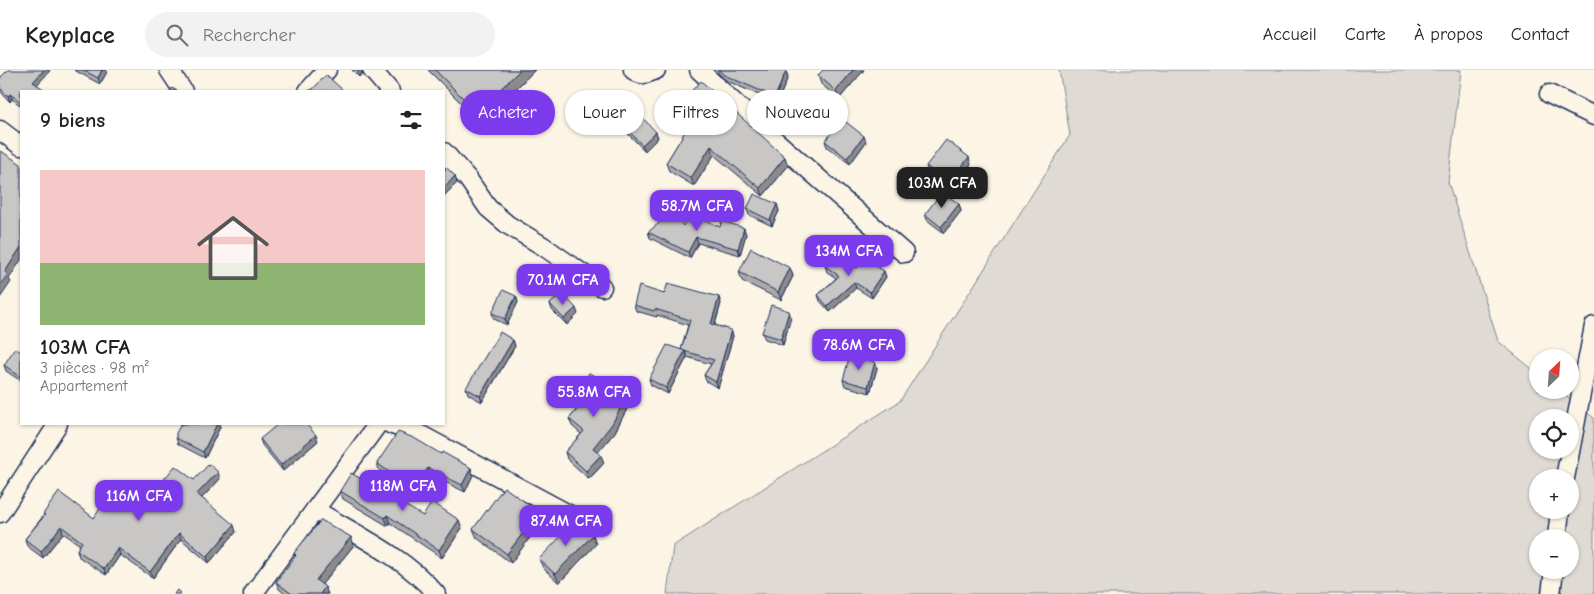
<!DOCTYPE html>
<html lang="fr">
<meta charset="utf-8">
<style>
:root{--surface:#fff;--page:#f2f2f2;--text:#222;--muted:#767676;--line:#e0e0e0;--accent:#7c3aed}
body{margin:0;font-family:"Comic Neue",sans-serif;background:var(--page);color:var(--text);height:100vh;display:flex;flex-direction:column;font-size:19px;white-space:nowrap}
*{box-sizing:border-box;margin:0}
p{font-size:16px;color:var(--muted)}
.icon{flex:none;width:28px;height:28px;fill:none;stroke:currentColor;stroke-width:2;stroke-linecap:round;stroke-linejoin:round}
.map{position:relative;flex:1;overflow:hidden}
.panel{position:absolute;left:20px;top:20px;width:425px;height:335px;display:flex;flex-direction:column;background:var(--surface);border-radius:0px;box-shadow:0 1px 4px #0004}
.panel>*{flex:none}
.guide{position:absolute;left:460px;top:20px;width:475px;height:45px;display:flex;gap:10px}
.needle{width:32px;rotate:25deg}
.fabs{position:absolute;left:1529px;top:279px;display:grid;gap:10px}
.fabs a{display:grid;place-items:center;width:50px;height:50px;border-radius:50%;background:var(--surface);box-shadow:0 1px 4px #0004;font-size:25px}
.price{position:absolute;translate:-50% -42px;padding:0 11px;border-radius:10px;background:var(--accent);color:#fff;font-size:16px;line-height:32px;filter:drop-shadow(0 1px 2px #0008)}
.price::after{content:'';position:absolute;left:50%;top:30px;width:15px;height:11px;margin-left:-8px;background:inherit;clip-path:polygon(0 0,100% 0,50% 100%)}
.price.selected{background:#222;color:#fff}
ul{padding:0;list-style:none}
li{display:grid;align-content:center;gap:10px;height:265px;padding:0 20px}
li span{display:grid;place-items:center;height:155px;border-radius:0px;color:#555}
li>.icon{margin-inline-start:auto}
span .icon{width:90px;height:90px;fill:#fffc;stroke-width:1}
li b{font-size:21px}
h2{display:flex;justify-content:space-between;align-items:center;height:60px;padding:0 20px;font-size:21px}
.chip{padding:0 18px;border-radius:22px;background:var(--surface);box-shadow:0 1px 4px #0004;font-size:18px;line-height:45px}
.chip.selected{background:var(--accent);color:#fff}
header{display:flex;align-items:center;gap:30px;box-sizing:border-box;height:70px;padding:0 25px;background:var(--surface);border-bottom:1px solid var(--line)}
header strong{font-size:24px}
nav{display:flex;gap:28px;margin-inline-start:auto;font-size:18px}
.search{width:350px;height:45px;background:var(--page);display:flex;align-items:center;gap:12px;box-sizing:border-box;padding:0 18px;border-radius:28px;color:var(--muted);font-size:19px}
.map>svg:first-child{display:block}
.green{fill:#dfdbd4;stroke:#7d8599;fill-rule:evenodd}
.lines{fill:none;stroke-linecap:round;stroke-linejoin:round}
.minor-casing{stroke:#1b2f5e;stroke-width:21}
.minor{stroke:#fcf5e5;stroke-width:18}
.wall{fill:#acabaa;stroke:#1b2f5e}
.shaded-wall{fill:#8c8b8b;stroke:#1b2f5e}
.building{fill:#c8c7c6;stroke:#1b2f5e}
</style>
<header>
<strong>Keyplace</strong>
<div class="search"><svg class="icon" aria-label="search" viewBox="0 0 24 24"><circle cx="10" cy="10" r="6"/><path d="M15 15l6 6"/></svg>Rechercher</div>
<nav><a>Accueil</a><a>Carte</a><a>À propos</a><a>Contact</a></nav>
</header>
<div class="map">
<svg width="1594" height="524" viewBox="0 0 1594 524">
<rect width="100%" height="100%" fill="#fcf5e5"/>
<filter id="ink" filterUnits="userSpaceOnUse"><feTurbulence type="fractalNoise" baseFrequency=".02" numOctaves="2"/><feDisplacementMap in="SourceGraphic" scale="10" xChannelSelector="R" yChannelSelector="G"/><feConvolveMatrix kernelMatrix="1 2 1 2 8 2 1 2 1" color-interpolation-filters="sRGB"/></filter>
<g filter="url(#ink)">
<path class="green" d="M 1059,0 L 1461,0 L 1448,112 L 1498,271 L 1537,303 L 1538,320 L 1559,320 L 1594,348 L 1594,524 L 667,524 L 673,476 L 900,331 L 1070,65 ZM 1538,348 L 1570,348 L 1570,380 L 1538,380 ZM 1538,408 L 1570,408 L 1570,440 L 1538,440 ZM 1538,468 L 1570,468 L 1570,500 L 1538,500 Z"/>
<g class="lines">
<defs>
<g id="minor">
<polyline points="169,0 183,21"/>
<polyline points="372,0 390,21"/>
<path d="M 633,0 C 642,7 646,4 656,0"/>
<polyline points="699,0 777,72 904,183"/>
<polyline points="308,21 327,0"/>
<polyline points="1549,24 1594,46"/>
<polyline points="0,60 21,76"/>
<polyline points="444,82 468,109 488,138 508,155 543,176 602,217"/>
<polyline points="390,354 421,365 585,453"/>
<polyline points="1565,408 1594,256"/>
<path d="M 315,440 C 355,464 405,487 436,524"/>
<polyline points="0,443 58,354"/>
<polyline points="1557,468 1560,440"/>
<polyline points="253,524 378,354"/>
<polyline points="1551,524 1554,500"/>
</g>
</defs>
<use href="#minor" class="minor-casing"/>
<use href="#minor" class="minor"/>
</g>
<g class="wall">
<polygon points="74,0 106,0 107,2 100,14"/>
<polygon points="352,0 362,0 362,3 359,7"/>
<polygon points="428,0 535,0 481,53"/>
<polygon points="717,0 784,0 786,1 788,7 777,33 727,11 719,4"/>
<polygon points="864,0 839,29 821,14 818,5"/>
<polygon points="50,1 21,21 21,36 12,29 10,32 0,21 0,8"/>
<polygon points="673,40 788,96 763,126 714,85 694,116 669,101 666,93 687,59 676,48"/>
<polygon points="621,53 656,62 658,68 645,81 623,59"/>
<polygon points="825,71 866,72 850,94 827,77"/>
<polygon points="971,94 951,120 928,102 926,96"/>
<polygon points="777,134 779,141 772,156 749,145 747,139"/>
<polygon points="959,134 961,141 944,163 927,150 925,144"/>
<polygon points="683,156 720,157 746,164 740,185 698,173 690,188 650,168 648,162"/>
<polygon points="825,196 884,201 886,207 872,228 856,218 830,242 820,231 818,225 836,208 827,202"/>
<polygon points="790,198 793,206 781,230 742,211 739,202"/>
<polygon points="664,224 721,233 715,255 731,260 733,266 718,318 706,311 704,305 711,294 687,287 668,324 651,315 649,309 681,280 688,255 657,245 657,247 636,241 634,235"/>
<polygon points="516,226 518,232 507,255 494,249 492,243"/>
<polygon points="550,234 578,244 567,255 552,240"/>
<polygon points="791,247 783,275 765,269 762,263"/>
<polygon points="513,270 515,276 482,332 468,324 466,318"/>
<polygon points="21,282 21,311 6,301 4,295"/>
<polygon points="875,292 877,298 870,323 845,316 843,310"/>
<polygon points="628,324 631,331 615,362 598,382 604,393 589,409 567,389 565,382 581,364 572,356 569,349 581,334 579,333 576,326"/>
<polygon points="181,354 219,354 220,357 205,388 178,374 176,368"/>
<polygon points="260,369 318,371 283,401 262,375"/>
<polygon points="441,384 471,398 473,405 465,422 431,405 416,427 379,400 377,393"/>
<polygon points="220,409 202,428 236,462 209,493 181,469 153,508 120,485 106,505 79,487 77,480 80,475 63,463 43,488 27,476 25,469 44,445 43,444 94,448 143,438 157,421 156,419 194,410"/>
<polygon points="340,421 423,446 462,458 442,488 390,453 388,456 343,429"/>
<polygon points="539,442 542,451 511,493 477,468 473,459"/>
<polygon points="593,465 596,474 559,513 543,498 539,489"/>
<polygon points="354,475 322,514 328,524 285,524 279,519 276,512 295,487 294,483"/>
</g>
<g class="shaded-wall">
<polygon points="44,0 49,0 50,1 35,17 33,12"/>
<polygon points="102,0 106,0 107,2 100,14 98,8"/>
<polygon points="359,0 362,0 362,3 359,7 358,2"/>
<polygon points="520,0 535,0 481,53 477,42"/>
<polygon points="853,0 864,0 839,29 836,21"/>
<polygon points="786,1 788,7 777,33 775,27"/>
<polygon points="10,24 12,29 10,32 8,26"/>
<polygon points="656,62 658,68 645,81 642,75"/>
<polygon points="864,66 866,72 850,94 847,88"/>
<polygon points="711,76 714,85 694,116 691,108"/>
<polygon points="785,87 788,96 763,126 760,118"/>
<polygon points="969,87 971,94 951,120 949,114"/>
<polygon points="455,106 457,113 444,126 444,118"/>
<polygon points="777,134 779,141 772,156 770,150"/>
<polygon points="959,134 961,141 944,163 941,157"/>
<polygon points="744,158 746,164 740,185 738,179"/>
<polygon points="696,167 698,173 690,188 688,182"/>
<polygon points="21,177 21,190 9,209 11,212 0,228 0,215 5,202"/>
<polygon points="790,198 793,206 781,230 778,222"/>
<polygon points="884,201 886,207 872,228 870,222"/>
<polygon points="854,212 856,218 830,242 827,236"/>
<polygon points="516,226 518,232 507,255 505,249"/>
<polygon points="719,227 721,233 713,260 711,254"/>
<polygon points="576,238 578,244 567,255 564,249"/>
<polygon points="789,241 791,247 783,275 781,269"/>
<polygon points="731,260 733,266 718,318 716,312"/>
<polygon points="513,270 515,276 482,332 480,326"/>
<polygon points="685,281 687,287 668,324 666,318"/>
<polygon points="875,292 877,298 870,323 868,317"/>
<polygon points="628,324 631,331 615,362 596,385 593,378"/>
<polygon points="217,354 219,354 220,357 205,388 203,382"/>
<polygon points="316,365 318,371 283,401 281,395"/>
<polygon points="601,385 604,393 589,409 586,401"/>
<polygon points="428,398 431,405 416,427 413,420"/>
<polygon points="471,398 473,405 465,422 462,415"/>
<polygon points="218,402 220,409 200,430 197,424"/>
<polygon points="539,442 542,451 511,493 507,484"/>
<polygon points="387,445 390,453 388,456 385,448"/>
<polygon points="459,450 462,458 442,488 439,480"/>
<polygon points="234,455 236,462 209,493 207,487"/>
<polygon points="61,456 63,463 43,488 41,482"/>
<polygon points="179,463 181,469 153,508 150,502"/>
<polygon points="593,465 596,474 559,513 555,504"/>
<polygon points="351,467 354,475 319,518 316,510"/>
<polygon points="118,478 120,485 106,505 104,499"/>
<polygon points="325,517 328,524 320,524"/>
</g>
<g class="building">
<polygon points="8,0 44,0 33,12 45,20 44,21 21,21 21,32 10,24 8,26 0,18 0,8"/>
<polygon points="83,0 102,0 98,8"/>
<polygon points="435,0 520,0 477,42"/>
<polygon points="719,0 784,0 786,1 775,27 724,5"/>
<polygon points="823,0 853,0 836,21 818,5"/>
<polygon points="326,5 344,21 308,21 313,19"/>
<polygon points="701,11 785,87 760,118 711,76 691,108 666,93 689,55 673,40"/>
<polygon points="172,18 177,21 170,21"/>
<polygon points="635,40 656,62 642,75 621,53"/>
<polygon points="842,49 864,66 847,88 825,71"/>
<polygon points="946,70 969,87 949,114 926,96"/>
<polygon points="1,81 21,94 21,177 5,202 8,204 0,215 0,82"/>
<polygon points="447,98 455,106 444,118 444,101"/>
<polygon points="942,122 959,134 941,157 925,144"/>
<polygon points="754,124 777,134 770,150 747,139"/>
<polygon points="673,142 683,156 690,142 720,157 722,151 744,158 738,179 696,167 688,182 648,162"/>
<polygon points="751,178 790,198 778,222 739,202"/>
<polygon points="835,182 857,198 864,188 884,201 870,222 854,212 827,236 818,225 839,206 825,196"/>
<polygon points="668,213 719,227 711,254 731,260 716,312 704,305 714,290 681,280 690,250 655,239 654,241 634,235 639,216 664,224"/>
<polygon points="503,220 516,226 505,249 492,243"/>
<polygon points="562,223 576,238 564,249 550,234"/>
<polygon points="771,235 789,241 781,269 762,263"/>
<polygon points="500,262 513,270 480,326 466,318"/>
<polygon points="667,275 685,281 666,318 649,309"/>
<polygon points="15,278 21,282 21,307 4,295"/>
<polygon points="850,285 875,292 868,317 843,310"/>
<polygon points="589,303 628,324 612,354 593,378 601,385 586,401 565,382 584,361 569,349 585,330 576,326"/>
<polygon points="181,354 217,354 203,382 176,368 176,363"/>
<polygon points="278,354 306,354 316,365 281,395 260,369"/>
<polygon points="398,362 414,368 441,384 442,382 471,398 462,415 428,398 413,420 377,393"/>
<polygon points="209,394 218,402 197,424 234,455 207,487 179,463 150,502 118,478 104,499 77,480 82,472 61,456 41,482 25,469 45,445 43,444 59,422 94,448 113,418 143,438 157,420 156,419 175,396 194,410"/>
<polygon points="351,403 423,446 432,432 459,450 439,480 387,445 385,448 340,421"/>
<polygon points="504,417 539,442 507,484 473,459"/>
<polygon points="321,450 351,467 316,510 325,517 320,524 292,524 276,512 296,485 294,483"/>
<polygon points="575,452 582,455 593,465 555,504 539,489"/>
<polygon points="177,520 181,524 174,524"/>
</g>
</g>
</svg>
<div class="fabs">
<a><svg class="needle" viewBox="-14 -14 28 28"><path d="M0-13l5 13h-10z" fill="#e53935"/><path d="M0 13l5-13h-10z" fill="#767676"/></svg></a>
<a><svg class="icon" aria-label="locate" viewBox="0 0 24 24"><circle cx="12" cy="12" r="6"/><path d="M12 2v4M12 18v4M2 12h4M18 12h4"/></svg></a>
<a>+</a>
<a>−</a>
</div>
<b class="price selected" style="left:942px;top:139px">103M CFA</b>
<b class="price" style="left:697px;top:162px">58.7M CFA</b>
<b class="price" style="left:849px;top:207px">134M CFA</b>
<b class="price" style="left:563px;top:236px">70.1M CFA</b>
<b class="price" style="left:859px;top:301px">78.6M CFA</b>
<b class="price" style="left:594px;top:348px">55.8M CFA</b>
<b class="price" style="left:403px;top:442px">118M CFA</b>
<b class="price" style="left:139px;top:452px">116M CFA</b>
<b class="price" style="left:566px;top:477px">87.4M CFA</b>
<div class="guide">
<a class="chip selected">Acheter</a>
<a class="chip">Louer</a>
<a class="chip">Filtres</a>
<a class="chip">Nouveau</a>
</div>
<section class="panel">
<h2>9 biens<svg class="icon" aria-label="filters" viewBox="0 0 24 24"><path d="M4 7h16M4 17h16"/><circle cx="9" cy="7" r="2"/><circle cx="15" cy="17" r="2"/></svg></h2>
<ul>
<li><span style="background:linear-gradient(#f6c9c9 60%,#8fb573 0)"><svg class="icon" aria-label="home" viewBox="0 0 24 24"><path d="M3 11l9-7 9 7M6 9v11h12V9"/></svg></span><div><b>103M CFA</b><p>3 pièces · 98 m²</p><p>Appartement</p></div></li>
</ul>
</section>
</div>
